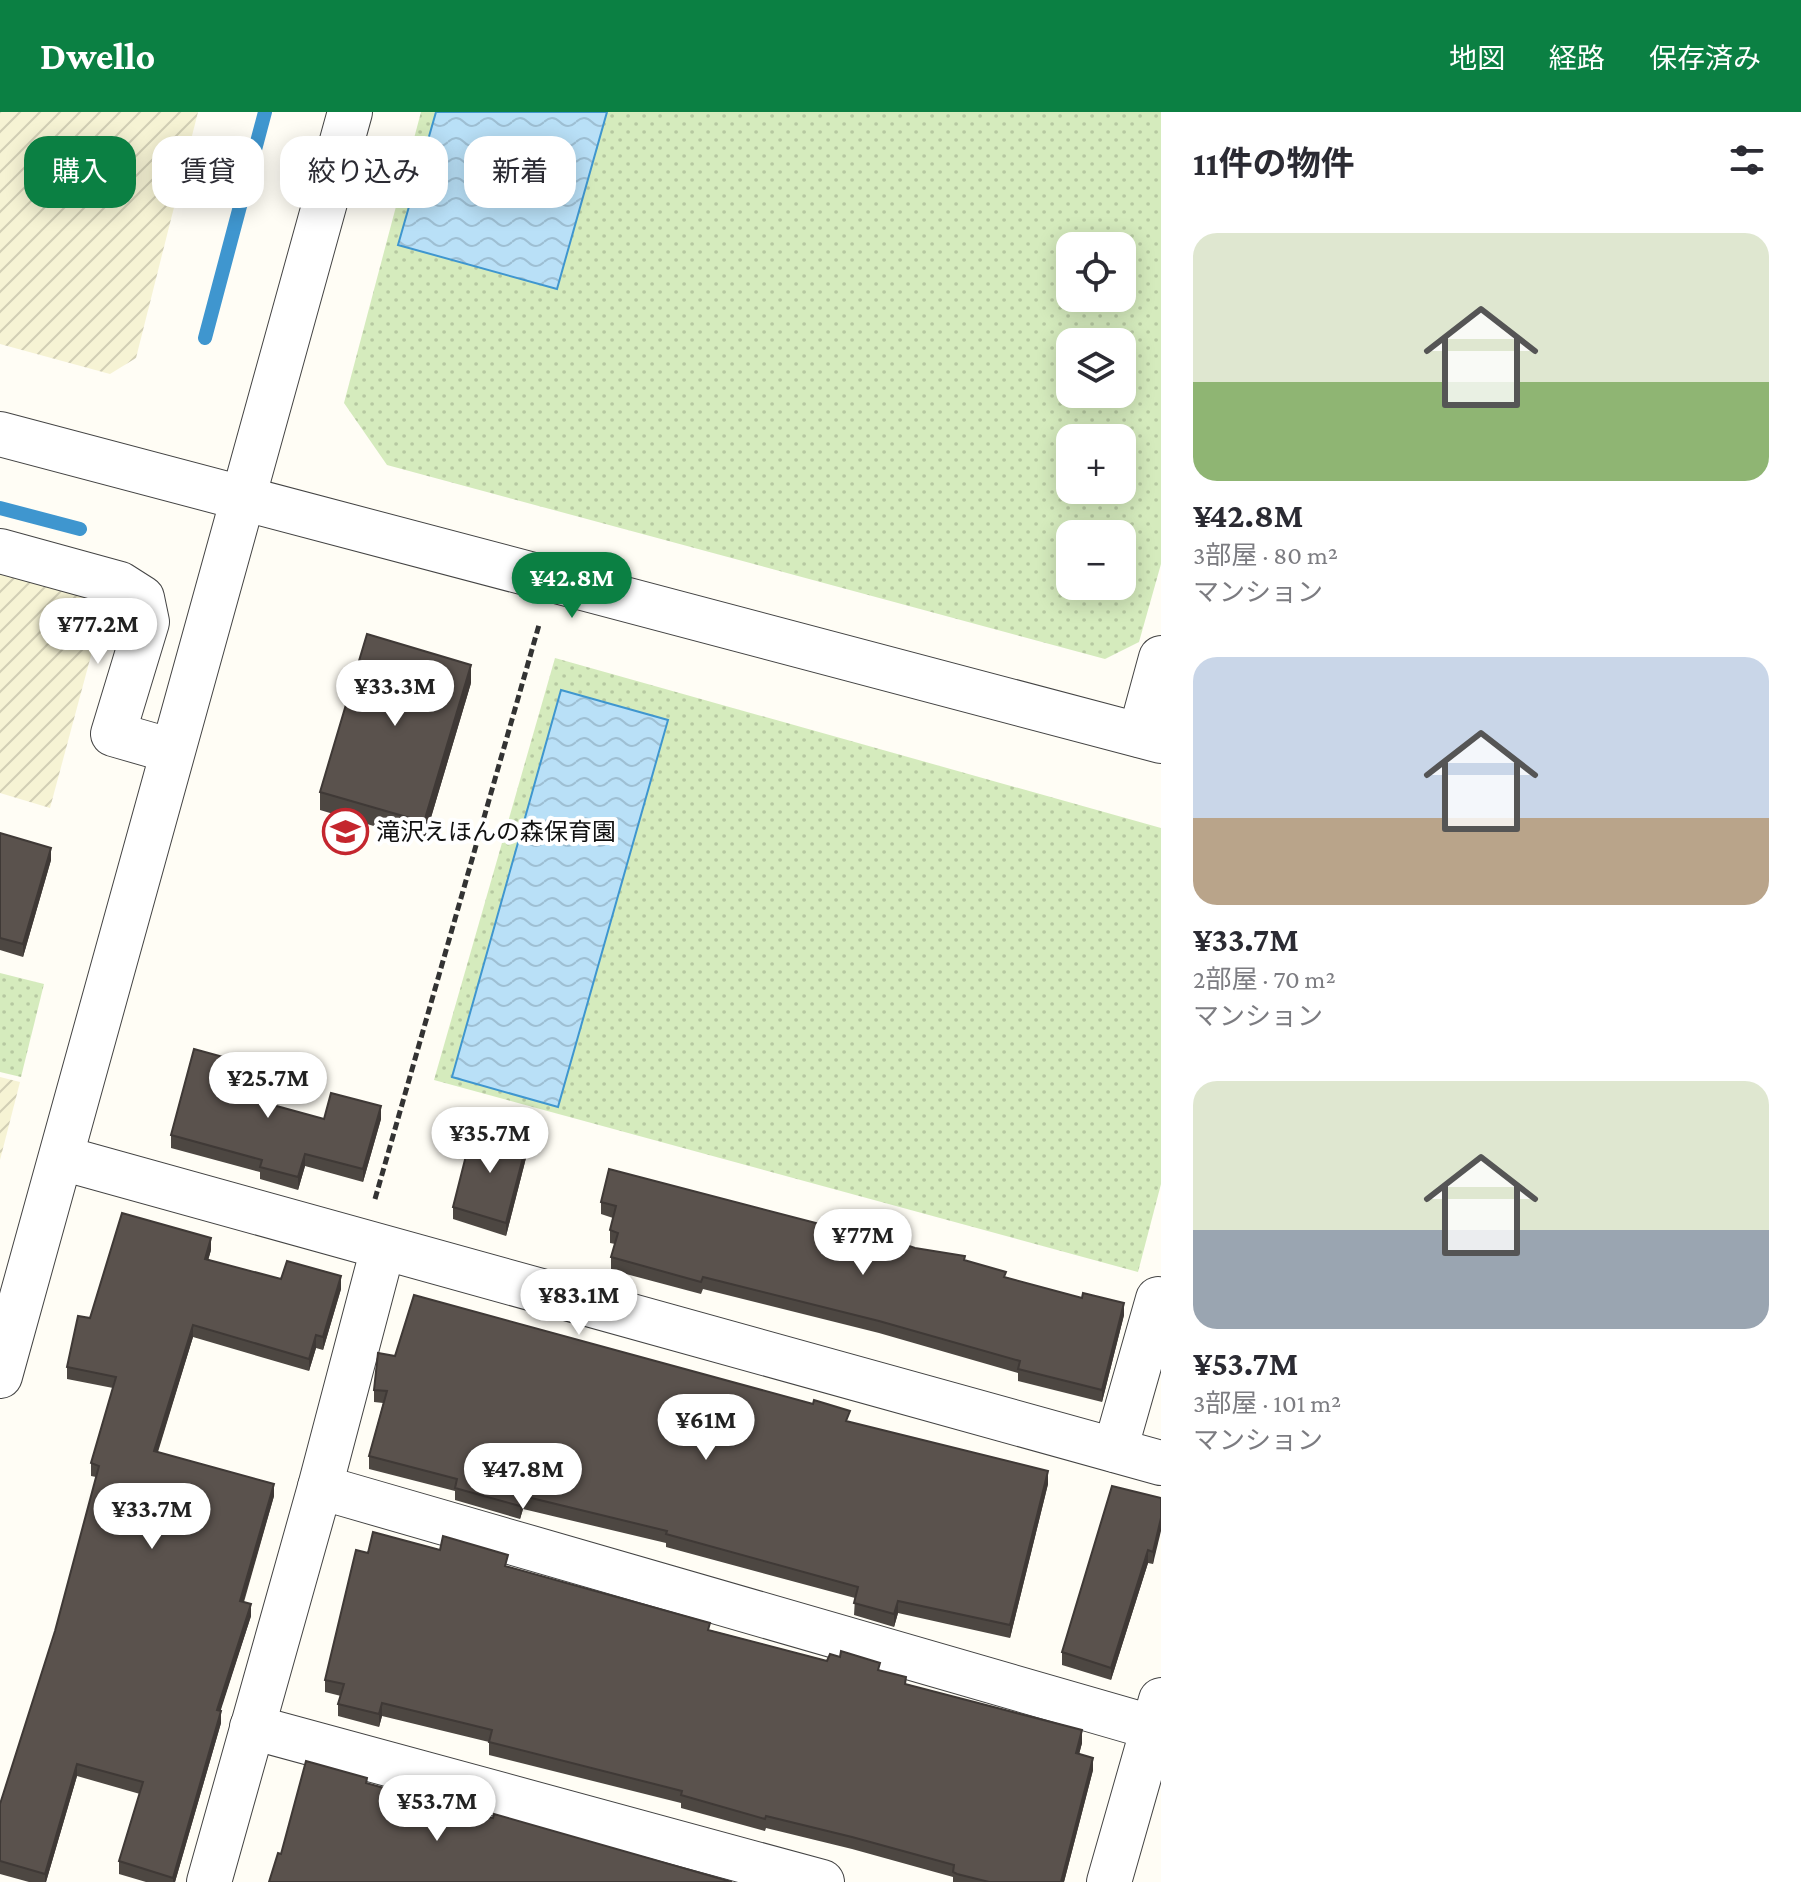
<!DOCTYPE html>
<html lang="ja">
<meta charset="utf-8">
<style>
:root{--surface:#fff;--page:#f2f2f3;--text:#2b2b33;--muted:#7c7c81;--accent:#0b8043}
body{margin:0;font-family:"Crimson Pro","Noto Sans JP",serif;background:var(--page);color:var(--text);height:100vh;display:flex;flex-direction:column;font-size:30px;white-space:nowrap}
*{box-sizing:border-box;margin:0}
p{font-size:26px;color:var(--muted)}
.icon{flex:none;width:44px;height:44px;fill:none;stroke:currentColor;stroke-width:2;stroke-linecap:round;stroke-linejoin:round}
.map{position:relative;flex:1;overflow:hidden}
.drawer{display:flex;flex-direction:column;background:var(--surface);width:640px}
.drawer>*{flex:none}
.top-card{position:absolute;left:24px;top:24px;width:760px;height:72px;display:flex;gap:16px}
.buttons{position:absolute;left:1056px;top:120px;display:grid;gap:16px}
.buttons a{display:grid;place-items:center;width:80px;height:80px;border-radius:16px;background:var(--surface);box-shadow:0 4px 20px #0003;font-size:40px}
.price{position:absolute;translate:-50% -68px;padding:0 18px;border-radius:28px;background:#fff;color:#222;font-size:26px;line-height:52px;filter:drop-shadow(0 2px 4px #0008)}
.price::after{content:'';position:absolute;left:50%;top:48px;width:24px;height:18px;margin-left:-12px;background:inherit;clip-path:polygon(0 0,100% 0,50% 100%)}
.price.current{background:var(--accent);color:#fff}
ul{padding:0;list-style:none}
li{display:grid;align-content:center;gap:16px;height:424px;padding:0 32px}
li span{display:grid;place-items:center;height:248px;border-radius:24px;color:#555}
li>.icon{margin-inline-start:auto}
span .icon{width:144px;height:144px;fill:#fffc;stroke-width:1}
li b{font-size:34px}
h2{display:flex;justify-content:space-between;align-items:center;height:96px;padding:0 32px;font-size:34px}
.tag{padding:0 28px;border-radius:24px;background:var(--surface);box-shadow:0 4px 20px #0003;font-size:28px;line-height:72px}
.tag.current{background:var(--accent);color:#fff}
header{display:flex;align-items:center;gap:48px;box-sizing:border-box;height:112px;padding:0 40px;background:var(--accent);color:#fff}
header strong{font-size:38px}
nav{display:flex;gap:44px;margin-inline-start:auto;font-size:28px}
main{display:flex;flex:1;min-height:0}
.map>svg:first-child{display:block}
.farmland{fill:url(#farmland-furrows)}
.grass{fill:url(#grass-dots);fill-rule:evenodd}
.water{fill:url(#water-waves);stroke:#3f96cf;stroke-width:2}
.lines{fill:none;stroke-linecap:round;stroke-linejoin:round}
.stream{stroke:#3f96cf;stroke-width:14}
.minor-casing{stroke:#444;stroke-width:46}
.path{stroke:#333;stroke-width:5;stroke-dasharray:8 4;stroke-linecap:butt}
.minor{stroke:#fff;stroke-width:44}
.wall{fill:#4d4742}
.shaded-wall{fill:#3f3936}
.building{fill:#5a524d;stroke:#3f3936;stroke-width:2}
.labels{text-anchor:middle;stroke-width:8;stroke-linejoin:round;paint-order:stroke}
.poi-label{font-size:24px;fill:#111;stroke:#fff;text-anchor:start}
</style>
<header>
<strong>Dwello</strong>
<nav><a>地図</a><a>経路</a><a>保存済み</a></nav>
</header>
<main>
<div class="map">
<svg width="1161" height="1770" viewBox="0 0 1161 1770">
<defs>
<pattern id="farmland-furrows" width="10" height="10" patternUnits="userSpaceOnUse" patternTransform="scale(2)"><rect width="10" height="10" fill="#f6f3d4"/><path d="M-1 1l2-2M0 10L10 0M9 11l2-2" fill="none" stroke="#d2cfb5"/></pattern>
<pattern id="grass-dots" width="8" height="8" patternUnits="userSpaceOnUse" patternTransform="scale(2)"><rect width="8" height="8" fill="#d5ebbd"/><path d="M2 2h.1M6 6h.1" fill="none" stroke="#b6c8a1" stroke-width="1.8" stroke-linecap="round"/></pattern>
<pattern id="water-waves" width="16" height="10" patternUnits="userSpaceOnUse" patternTransform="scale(2)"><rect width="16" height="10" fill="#b9e0f7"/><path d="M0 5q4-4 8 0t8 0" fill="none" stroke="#9ebfd3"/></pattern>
</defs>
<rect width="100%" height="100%" fill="#fffdf5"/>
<g class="farmland">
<polygon points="0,0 198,0 136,246 110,262 0,232"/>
<polygon points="0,456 107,484 50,696 0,681"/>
<polygon points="0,965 20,970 0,1048"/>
</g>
<g class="grass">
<path d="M 421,0 L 1161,0 L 1161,452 L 1139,530 L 1105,547 L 387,353 L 344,291 ZM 1070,134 L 1122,134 L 1122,186 L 1070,186 ZM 1070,230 L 1122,230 L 1122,282 L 1070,282 ZM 1070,326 L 1122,326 L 1122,378 L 1070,378 ZM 1070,422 L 1122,422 L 1122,474 L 1070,474 Z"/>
<polygon points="555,546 1161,716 1161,1072 1138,1160 434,968"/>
<polygon points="0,861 44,872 21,965 0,960"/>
</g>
<g class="water">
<polygon points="436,0 607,0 557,177 398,133"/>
<polygon points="561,578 668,608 558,995 452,965"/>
</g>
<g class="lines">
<g class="stream">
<polyline points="205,226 265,0"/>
<polyline points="0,396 80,417"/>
</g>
<defs>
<g id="minor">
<polyline points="0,322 1161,629"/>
<polyline points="0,439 120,472 142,486 147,510 113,622 172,639"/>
<polyline points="1140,623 1161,546"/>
<polyline points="62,1046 1161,1351"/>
<polyline points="0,1264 350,0"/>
<polyline points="1115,1338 1158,1187"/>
<polyline points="320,1375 383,1136"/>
<polyline points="252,1615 822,1770"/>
<polyline points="209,1770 320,1375 1161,1618"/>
<polyline points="1109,1770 1161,1588"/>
</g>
</defs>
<use href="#minor" class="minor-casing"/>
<polyline class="path" points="375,1087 539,513"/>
<use href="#minor" class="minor"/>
</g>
<g class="wall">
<polygon points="471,571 424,729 320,698 320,680"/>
<polygon points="0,721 51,748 23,845 0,838"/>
<polygon points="256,967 250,987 324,1007 381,1007 363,1070 305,1054 298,1078 260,1067 260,1060 171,1036 171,1023"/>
<polygon points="527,1042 506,1124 453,1107 453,1095"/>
<polygon points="601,1090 835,1116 965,1149 1006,1165 1124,1203 1102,1290 1018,1269 1018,1261 879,1221 703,1177 701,1182 611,1158 611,1145 615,1132 610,1131 610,1118 613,1106 601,1102"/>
<polygon points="211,1138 208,1148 281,1167 341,1177 323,1238 316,1236 309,1259 193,1225 158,1340 274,1384 244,1490 251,1504 220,1599 221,1611 175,1770 146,1770 119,1762 119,1749 140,1682 77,1664 46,1770 29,1770 0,1762 0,1692 55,1519 96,1365 91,1364 91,1351 113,1276 67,1267 67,1255"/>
<polygon points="395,1244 850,1310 1048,1372 1010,1526 898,1501 894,1515 854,1503 855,1486 666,1435 666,1431 523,1397 520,1407 455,1388 455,1379 369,1357 369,1344 383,1291 374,1290 374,1278"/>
<polygon points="1161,1386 1153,1452 1148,1451 1111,1568 1062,1553 1062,1540"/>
<polygon points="440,1438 508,1455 710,1518 827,1549 880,1558 906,1572 1082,1631 1079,1642 1093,1658 1064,1770 953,1770 953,1765 852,1737 766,1716 765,1719 681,1696 681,1691 489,1643 489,1630 382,1604 379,1615 338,1604 338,1592 341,1584 325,1580 325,1568 368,1441"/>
</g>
<g class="shaded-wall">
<polygon points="471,553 471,571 424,729 424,710"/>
<polygon points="51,736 51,748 23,845 23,832"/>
<polygon points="256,954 256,967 247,999 247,986"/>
<polygon points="381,994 381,1007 363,1070 363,1057"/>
<polygon points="527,1030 527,1042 506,1124 506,1111"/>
<polygon points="305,1042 305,1054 298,1078 298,1065"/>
<polygon points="211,1126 211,1138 205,1159 205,1147"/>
<polygon points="341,1164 341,1177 323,1238 323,1225"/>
<polygon points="1124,1191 1124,1203 1102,1290 1102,1278"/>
<polygon points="193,1213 193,1225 154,1351 154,1339"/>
<polygon points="316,1223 316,1236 309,1259 309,1247"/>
<polygon points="1048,1359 1048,1372 1010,1526 1010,1513"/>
<polygon points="274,1372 274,1384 240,1501 240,1489"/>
<polygon points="523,1384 523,1397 520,1407 520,1394"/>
<polygon points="1161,1406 1161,1419 1153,1452 1153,1440"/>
<polygon points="1148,1438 1148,1451 1111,1568 1111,1556"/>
<polygon points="898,1489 898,1501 894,1515 894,1502"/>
<polygon points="251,1492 251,1504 217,1610 217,1598"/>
<polygon points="382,1591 382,1604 379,1615 379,1602"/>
<polygon points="221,1599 221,1611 175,1770 173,1770 173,1766"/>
<polygon points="1082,1618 1082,1631 1076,1654 1076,1641"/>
<polygon points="1093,1646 1093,1658 1064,1770 1061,1770"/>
<polygon points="77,1652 77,1664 46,1770 45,1770 45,1762"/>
</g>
<g class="building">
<polygon points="367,522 471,553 424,710 320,680"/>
<polygon points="0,721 51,736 23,832 0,826"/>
<polygon points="194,937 256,954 247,986 324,1007 331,981 381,994 363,1057 305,1042 298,1065 260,1055 262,1048 171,1023"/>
<polygon points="473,1016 527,1030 506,1111 453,1095"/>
<polygon points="609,1057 835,1116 838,1110 915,1136 965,1144 964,1148 1006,1160 1004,1165 1082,1186 1083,1181 1124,1191 1102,1278 1018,1257 1020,1249 879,1209 703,1165 701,1170 611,1145 618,1121 610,1118 616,1094 601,1090"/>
<polygon points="122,1101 211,1126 205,1147 281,1167 287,1149 341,1164 323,1225 316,1223 309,1247 193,1213 154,1339 274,1372 240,1489 251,1492 217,1598 221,1599 173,1766 119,1749 143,1670 77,1652 45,1762 0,1749 0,1692 55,1519 99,1354 91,1351 116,1265 67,1255 78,1204 90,1206"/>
<polygon points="414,1183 813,1292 814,1288 850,1299 846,1309 1048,1359 1010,1513 898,1489 894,1502 854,1491 858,1475 666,1422 667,1419 523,1384 520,1394 455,1376 457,1367 369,1344 387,1279 374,1278 378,1241 395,1244"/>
<polygon points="1112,1374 1161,1386 1161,1406 1153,1440 1148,1438 1111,1556 1062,1540"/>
<polygon points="373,1420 440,1438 443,1424 508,1443 505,1454 710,1511 708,1518 827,1549 830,1542 840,1545 841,1539 880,1551 878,1558 906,1565 905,1572 1082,1618 1076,1641 1093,1646 1061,1770 989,1770 957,1762 953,1760 954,1753 852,1725 766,1704 765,1707 681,1683 682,1679 489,1630 492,1618 382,1591 379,1602 338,1592 344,1572 325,1568 356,1438 368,1441"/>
<polygon points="306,1649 367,1666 366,1671 493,1706 494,1702 732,1770 269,1770 278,1741 281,1742"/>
</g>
<defs>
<symbol id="school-ring" viewBox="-11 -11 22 22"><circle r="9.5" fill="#fff" stroke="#c4262e" stroke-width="1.5"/><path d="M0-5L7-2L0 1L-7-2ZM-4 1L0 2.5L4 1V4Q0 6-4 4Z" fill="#c4262e"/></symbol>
</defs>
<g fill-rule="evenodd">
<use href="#school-ring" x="320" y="694" width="51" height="51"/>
</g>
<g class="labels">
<g class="poi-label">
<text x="376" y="728">滝沢えほんの森保育園</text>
</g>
</g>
</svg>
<div class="buttons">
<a><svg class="icon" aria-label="locate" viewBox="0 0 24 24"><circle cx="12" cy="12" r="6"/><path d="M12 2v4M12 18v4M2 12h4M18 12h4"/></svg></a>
<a><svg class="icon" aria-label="layers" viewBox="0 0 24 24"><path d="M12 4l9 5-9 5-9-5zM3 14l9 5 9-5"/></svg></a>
<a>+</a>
<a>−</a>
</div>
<b class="price current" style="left:572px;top:508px">¥42.8M</b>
<b class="price" style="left:98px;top:554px">¥77.2M</b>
<b class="price" style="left:395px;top:616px">¥33.3M</b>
<b class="price" style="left:268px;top:1008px">¥25.7M</b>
<b class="price" style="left:490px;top:1063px">¥35.7M</b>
<b class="price" style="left:863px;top:1165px">¥77M</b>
<b class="price" style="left:579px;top:1225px">¥83.1M</b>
<b class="price" style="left:706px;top:1350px">¥61M</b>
<b class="price" style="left:523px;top:1399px">¥47.8M</b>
<b class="price" style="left:152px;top:1439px">¥33.7M</b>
<b class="price" style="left:437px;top:1731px">¥53.7M</b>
<div class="top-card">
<a class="tag current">購入</a>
<a class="tag">賃貸</a>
<a class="tag">絞り込み</a>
<a class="tag">新着</a>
</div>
</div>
<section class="drawer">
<h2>11件の物件<svg class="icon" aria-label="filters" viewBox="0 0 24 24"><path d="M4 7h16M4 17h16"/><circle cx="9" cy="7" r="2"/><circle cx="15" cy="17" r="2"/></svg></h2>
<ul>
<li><span style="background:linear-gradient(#dfe7d0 60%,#8fb573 0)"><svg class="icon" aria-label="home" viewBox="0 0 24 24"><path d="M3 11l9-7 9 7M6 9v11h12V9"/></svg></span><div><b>¥42.8M</b><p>3部屋 · 80 m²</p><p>マンション</p></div></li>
<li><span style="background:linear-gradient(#c9d6e8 65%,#b9a48a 0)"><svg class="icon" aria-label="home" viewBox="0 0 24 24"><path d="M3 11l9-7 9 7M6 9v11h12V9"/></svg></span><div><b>¥33.7M</b><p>2部屋 · 70 m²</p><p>マンション</p></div></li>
<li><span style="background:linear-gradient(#dfe7d0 60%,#9aa5b1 0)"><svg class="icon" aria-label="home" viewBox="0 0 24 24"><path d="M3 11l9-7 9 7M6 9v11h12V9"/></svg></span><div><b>¥53.7M</b><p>3部屋 · 101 m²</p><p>マンション</p></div></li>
</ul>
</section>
</main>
